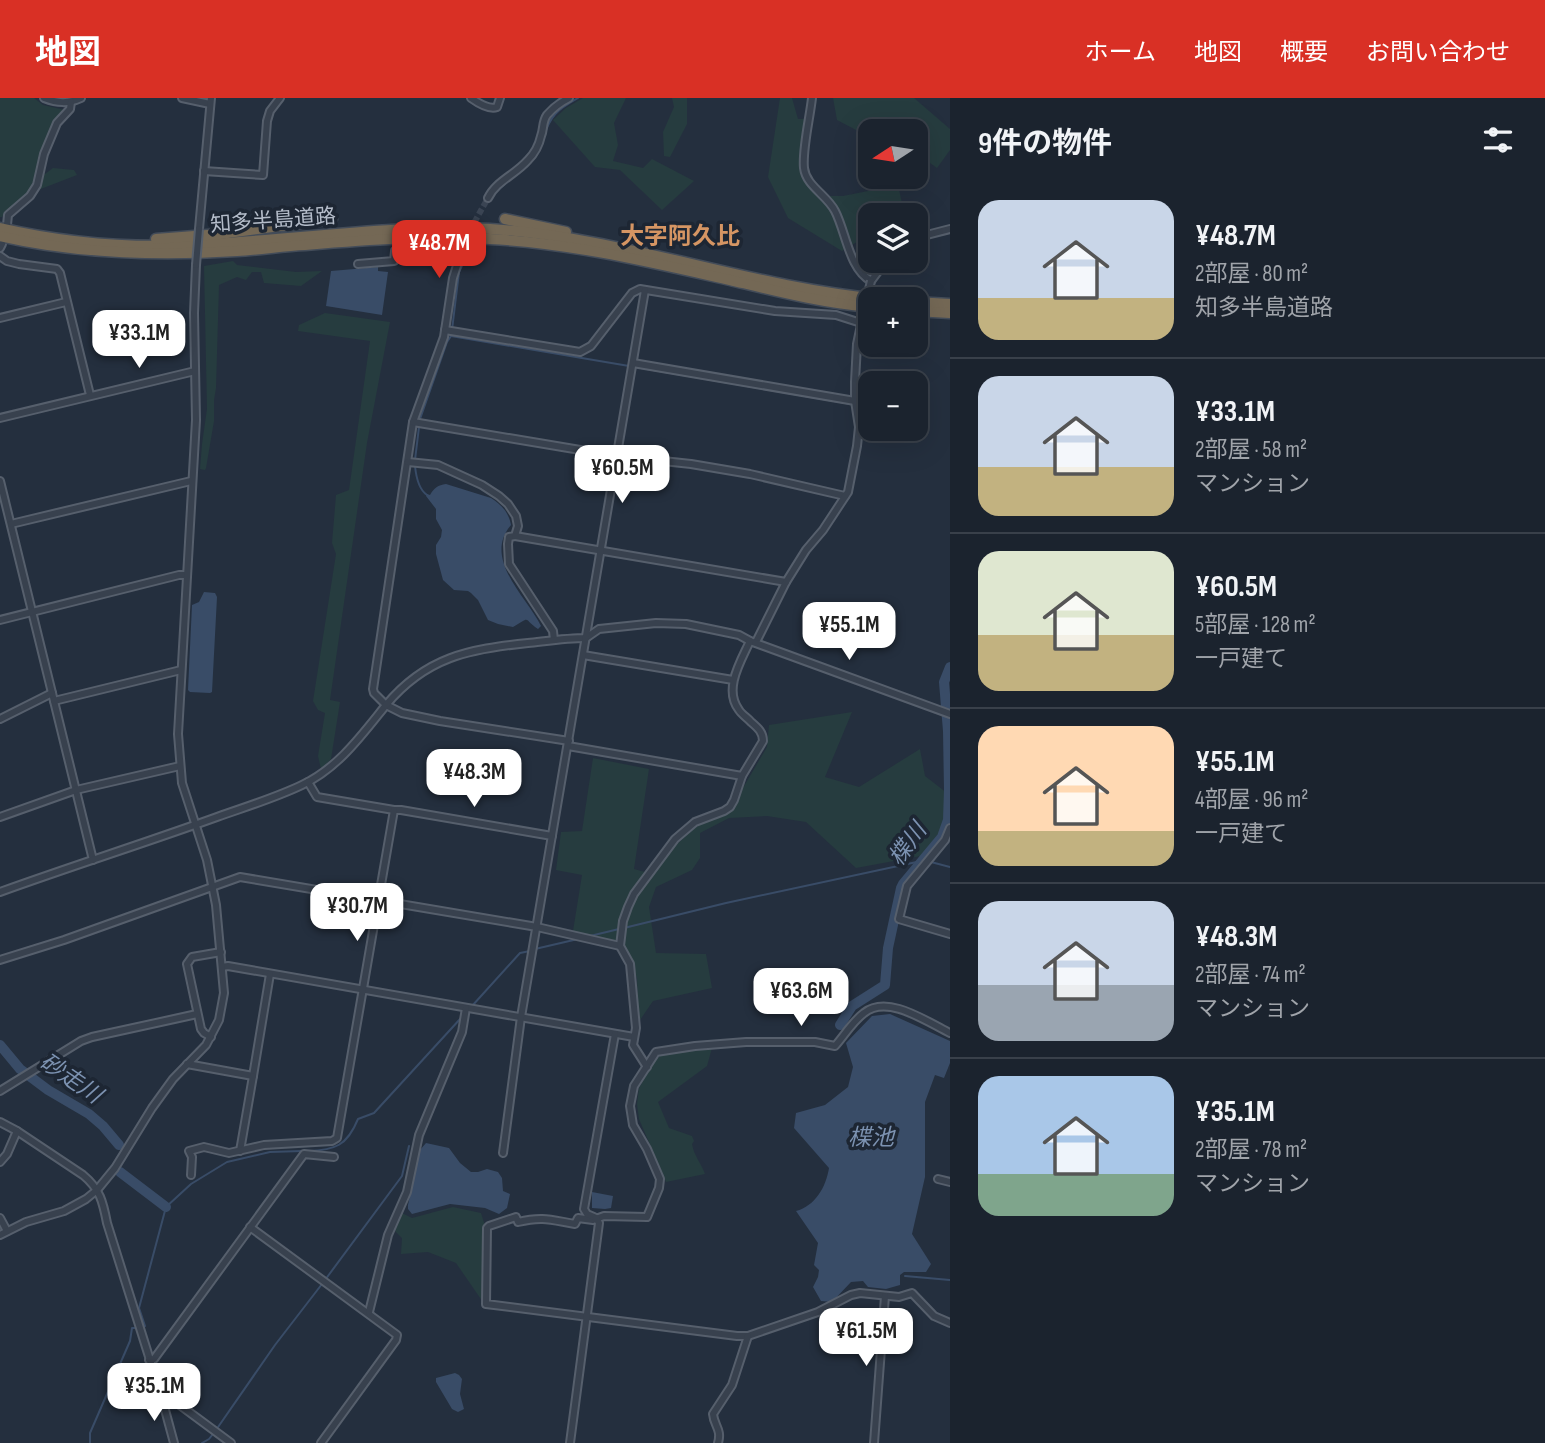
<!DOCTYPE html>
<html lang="ja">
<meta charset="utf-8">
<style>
:root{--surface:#1b232e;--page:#282f3a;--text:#f1f3f6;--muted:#a0a4aa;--line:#39404a;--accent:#d93025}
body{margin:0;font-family:"Sofia Sans Condensed","Noto Sans JP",sans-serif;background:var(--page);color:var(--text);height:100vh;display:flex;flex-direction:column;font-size:26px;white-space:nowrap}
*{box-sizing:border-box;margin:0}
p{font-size:23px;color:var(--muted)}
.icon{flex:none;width:38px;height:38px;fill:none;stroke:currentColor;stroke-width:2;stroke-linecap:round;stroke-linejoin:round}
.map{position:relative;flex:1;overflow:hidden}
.side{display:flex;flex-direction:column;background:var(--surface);width:595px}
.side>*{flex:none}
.needle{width:46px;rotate:258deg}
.fabs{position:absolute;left:858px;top:21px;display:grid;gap:14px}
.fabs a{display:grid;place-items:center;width:70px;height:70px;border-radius:14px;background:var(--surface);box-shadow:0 7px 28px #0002,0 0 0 2px var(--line);font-size:35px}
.price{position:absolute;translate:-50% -60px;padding:0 16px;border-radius:14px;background:#fff;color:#222;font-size:23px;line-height:46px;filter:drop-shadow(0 2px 4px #0008)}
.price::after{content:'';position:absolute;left:50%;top:42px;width:21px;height:16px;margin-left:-10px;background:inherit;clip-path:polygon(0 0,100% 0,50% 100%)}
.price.current{background:var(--accent);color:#fff}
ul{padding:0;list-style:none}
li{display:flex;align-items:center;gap:21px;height:175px;padding:0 28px}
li+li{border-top:2px solid var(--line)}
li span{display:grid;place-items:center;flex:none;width:196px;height:140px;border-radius:21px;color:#555}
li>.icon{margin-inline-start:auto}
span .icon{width:84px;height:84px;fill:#fffc;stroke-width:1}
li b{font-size:30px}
h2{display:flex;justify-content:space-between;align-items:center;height:84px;padding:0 28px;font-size:30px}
header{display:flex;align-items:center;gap:42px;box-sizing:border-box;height:98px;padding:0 35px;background:var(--accent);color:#fff}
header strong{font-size:33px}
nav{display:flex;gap:38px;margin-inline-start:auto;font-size:24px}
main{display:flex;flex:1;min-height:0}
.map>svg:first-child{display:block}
.green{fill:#263c3f}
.water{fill:#394c67}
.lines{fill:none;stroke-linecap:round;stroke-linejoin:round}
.stream{stroke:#394c67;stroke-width:2}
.river{stroke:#394c67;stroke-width:10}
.minor-tunnel{stroke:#3a4453;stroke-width:6;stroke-dasharray:6 3;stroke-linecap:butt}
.minor-casing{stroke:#565f6c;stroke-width:10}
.highway-casing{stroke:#434c59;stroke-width:13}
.minor{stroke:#38414e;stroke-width:6}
.highway{stroke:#746855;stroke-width:10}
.minor-bridge-casing{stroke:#565f6c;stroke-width:10;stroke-linecap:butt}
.minor-bridge{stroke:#38414e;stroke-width:6}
.labels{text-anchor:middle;stroke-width:7;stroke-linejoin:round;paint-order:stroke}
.street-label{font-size:21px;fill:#b4bcc9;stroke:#1d2633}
.water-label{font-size:23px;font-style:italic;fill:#7c92b1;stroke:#1d2633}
.quarter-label{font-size:24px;font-weight:bold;fill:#d59563;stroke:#1d2633}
</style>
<header>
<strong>地図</strong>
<nav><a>ホーム</a><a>地図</a><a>概要</a><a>お問い合わせ</a></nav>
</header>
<main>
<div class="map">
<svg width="950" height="1345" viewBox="0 0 950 1345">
<rect width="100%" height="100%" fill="#242f3e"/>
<g class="green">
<polygon points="0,0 34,0 43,7 65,12 40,72 45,76 53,70 74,72 77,77 33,94 9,112 5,113 2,119 0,119"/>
<polygon points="583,0 626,0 614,25 618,47 613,63 643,70 652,61 694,83 662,112 620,72 595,69 553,22 566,10"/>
<polygon points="672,0 687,0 687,26 670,59 664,58 663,34 674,9"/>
<polygon points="780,0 792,0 798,21 806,21 800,68 805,82 819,98 843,98 898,87 904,114 899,117 870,117 870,136 842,153 788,120 768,79"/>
<polygon points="833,0 914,0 950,31 950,52 937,70 915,54 915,33 873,33 868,30 856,32 837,22"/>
<polygon points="233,163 237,167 296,174 322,173 301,188 264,185 261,174 252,174 246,182 237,179 219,187 216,290 214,302 214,323 206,370 205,372 200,371 202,346 207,311 204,168"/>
<polygon points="325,215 390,224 367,345 330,602 340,604 331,661 321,671 318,658 325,615 318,612 313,603 336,456 332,445 336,397 349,392 370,243 298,233 299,227"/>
<polygon points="852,614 825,679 859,689 920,651 925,678 947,695 946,719 939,735 921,758 856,770 806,724 767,718 729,720 700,735 700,760 692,772 656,789 649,809 656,855 706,856 712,890 653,903 638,925 637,880 624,846 573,833 582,777 556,772 561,734 582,733 593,660 649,671 634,771 652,776 678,745 703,723 730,712 767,649 769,627"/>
<path d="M 712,950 L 707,968 L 658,1004 L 669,1030 L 692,1038 L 694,1043 L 692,1046 C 694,1058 701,1065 705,1076 L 666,1084 L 639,1021 L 637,1006 L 639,990 L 656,961 L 663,956 Z"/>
<polygon points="453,1109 481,1115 485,1128 485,1207 456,1165 428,1154 401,1156 402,1140 395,1133 402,1115 412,1120"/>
</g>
<g class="water">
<polygon points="378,169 378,173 388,174 382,217 326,208 331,173"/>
<path d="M 446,386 L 491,400 C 502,407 509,415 511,427 C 482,461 527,499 541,528 L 538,531 C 522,520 532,518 513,529 L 498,526 L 488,522 L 478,502 L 471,495 L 468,493 L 454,492 L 443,482 L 436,456 L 436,447 L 441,439 L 442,432 L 436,421 L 436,411 L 426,398 L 427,396 L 430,397 C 434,390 438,387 446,386 Z"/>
<polygon points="204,494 215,495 217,499 212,594 210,595 190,594 188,592 192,507 199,504"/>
<path d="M 890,916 L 950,943 L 950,965 L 944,980 L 935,977 L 925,1004 L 925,1079 L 912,1136 L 931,1166 L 926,1174 L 904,1174 L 900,1177 L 900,1187 L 886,1191 L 868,1189 L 863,1183 L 851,1184 L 832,1204 L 821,1203 L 813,1189 L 818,1179 L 819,1172 L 814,1167 L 818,1145 L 796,1113 C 815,1108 826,1089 829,1070 L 794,1030 L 796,1015 L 825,1007 L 848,989 L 853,969 L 846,945 L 872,918 Z"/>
<polygon points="426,1045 449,1050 460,1065 471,1074 478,1074 487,1071 498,1074 502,1080 503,1093 510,1096 507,1110 499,1116 485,1110 450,1106 412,1116 408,1111 408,1107 420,1052"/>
<polygon points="592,1094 613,1098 611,1110 605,1111 592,1110"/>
<polygon points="455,1275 459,1277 462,1281 460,1296 464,1311 458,1314 452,1311 436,1284 436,1280"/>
</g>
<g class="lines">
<g class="stream">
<path d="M 543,41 C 550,17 557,12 578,0"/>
<polyline points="497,93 532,62"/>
<polyline points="452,232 459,174 465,162"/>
<polyline points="451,238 629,268"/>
<polyline points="635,269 851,306"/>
<polyline points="415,362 420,321 447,244 451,238"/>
<path d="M 415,368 C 416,378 418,391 427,397"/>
<polyline points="931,764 950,769"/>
<polyline points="624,830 726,805 926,762"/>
<polyline points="590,838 619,831"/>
<polyline points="535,851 578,841"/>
<polyline points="472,908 520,855 530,853"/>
<path d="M 308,1053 C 335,1052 347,1048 358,1021 L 374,1015 L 461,920"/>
<polyline points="905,1178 950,1182"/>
<polyline points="325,1182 402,1078 409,1048"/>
<polyline points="143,1229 145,1228 139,1210 166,1109 191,1086 227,1064 270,1054 302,1053"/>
<polyline points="216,1332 275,1247 322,1186"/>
<polyline points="90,1345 90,1335 130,1243 132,1230 137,1230"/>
<polyline points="202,1345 209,1341 213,1336"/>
</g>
<g class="river">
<polyline points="840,927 852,908 885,887 888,850 901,790 903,786 942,739 948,722 949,692 948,633 944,584 950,569"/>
<polyline points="0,947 20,971 48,992 89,1016 103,1028 119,1047"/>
<polyline points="120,1074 166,1109"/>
</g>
<polyline class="minor-tunnel" points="470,132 488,100"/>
<defs>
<g id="minor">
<path d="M 44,0 C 57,5 68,6 81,0"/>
<polyline points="182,0 210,6"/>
<path d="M 471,0 C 478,5 489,12 497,9 L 500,0"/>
<path d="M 812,0 C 810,19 802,52 804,70 C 806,88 827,97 835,113 C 846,134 849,171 871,183 L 886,163"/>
<polyline points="204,73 263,77 267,23 270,13 280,0"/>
<path d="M 488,100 C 496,83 515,77 528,62 C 534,56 539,47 541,38 C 544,31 542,24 547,17 C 553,10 561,4 569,0"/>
<polyline points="7,127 8,117 30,98 37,87 44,56 57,25 70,11 71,4"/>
<polyline points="199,131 211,0"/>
<polyline points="915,140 950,131"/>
<polyline points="467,145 461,155 453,180 444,239 413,324 373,591 374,595 386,607 402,615 440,623 569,643"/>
<polyline points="0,150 2,146"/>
<polyline points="0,158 7,163 19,166 57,171 60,175 90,297"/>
<polyline points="358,166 394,163 395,153 461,155"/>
<polyline points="0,220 66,204"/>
<polyline points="445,232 580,254 591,248 632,195 640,191 775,213 836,217 861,225"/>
<polyline points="633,265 855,303"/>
<polyline points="0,320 195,273"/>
<polyline points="413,324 616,358 691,366 750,376 845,398"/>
<polyline points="408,364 438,367 482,387 499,398 508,406 516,418 518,428 515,438 509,439 508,446 509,466 553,533 554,542"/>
<polyline points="0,383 93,762"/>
<polyline points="11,426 191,383"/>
<polyline points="515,438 786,484"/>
<polyline points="0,522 179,477 186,477"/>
<polyline points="756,544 786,484 806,452 823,432 848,394 857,348 859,329 855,303 855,284 857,246 862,222"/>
<polyline points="583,557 733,582"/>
<polyline points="54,603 181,572"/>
<polyline points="0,621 52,595"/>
<polyline points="568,648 742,678"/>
<polyline points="308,684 317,699 394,712 401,712 552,738"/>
<polyline points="0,719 76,692 180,668"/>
<polyline points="950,730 945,742 907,788 899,821 950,836"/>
<path d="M 0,794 C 72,768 145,745 217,719 C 245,709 275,700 302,687 C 338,670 361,638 386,607 C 426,559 469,551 528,545 C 547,543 567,540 586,540 L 599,531 L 656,525 L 686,526 L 739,537 L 750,543 L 950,616"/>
<polyline points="0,862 64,842 240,779 537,829 620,848"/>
<polyline points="222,869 228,868 634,939"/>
<path d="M 950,935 C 927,924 888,896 864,915 C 852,924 844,938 835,948 L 815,944 L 746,944 L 695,948 L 656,954 L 634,988 L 630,1008 L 633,1027 L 647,1051 L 660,1081 L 659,1090 L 647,1119 L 604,1118 L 593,1122 L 578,1120 L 575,1126 C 551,1122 543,1118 518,1124 L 516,1119 L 489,1128 L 487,1130 L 486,1206 L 737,1238 L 748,1238 L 818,1214 L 851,1197 L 860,1195 L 899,1199 L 912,1195 L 934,1218 L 950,1225"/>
<polyline points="211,939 204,935 201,931 187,866 192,859 221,854"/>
<polyline points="187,966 253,978 270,876"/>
<path d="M 647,969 L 633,947 L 636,930 L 630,866 L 620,848 L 623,823 L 628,809 L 634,796 L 675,741 L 695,724 L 724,713 L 730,709 L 734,702 L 742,678 L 763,643 C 763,634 758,630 751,624 C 748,620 742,617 739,612 C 723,591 741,563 750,543"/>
<polyline points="0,993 81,943 92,939 197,916"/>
<path d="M 0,1024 L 17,1033 L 83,1077 C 100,1091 103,1104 107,1125 L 161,1297 L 174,1345"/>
<polyline points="240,1053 253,978"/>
<polyline points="503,1055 521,919 645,192"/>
<polyline points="0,1064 7,1056 17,1033"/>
<polyline points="191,1077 192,1059 189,1053 204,1049 229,1055 264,1047 332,1043 337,1040 394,712"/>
<polyline points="938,1081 950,1084"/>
<polyline points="594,1119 587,1116 584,1111 615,936"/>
<polyline points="0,1120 7,1133"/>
<polyline points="250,1129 397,1237 396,1242 321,1345"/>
<polyline points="0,1137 26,1124 64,1113 86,1101 97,1092 115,1070 152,1010 173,981 206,947 219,922 224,895 216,807 207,762 182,685 178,636 196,322 194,215 196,167"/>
<polyline points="369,1214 388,1137 407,1094 419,1037 462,934 466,910"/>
<polyline points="149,1262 154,1261 304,1056 334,1059"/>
<polyline points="161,1297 177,1305 231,1345"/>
<polyline points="570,1345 599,1125 596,1120"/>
<path d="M 718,1345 C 722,1331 714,1328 713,1316 L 732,1287 L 748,1238"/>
<polyline points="874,1345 885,1198"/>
</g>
<g id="highway">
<polyline points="505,121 566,134"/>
<path d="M 0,130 C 61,144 126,150 189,147 C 289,143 390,126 490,131 C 623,139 748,189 880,201"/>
<path d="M 0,138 C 78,156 157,158 237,153 C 260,152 282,148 305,147 C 366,142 429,137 490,141 C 571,145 650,164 730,182 C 776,193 822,205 870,209"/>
<polyline points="156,141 220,136 332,121"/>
<polyline points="915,204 950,206"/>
<polyline points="915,213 950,215"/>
</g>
</defs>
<use href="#minor" class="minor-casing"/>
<use href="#highway" class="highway-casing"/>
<use href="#minor" class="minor"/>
<use href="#highway" class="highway"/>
<defs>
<g id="minor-bridge">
<polyline points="196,167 199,131"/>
<polyline points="862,220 871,183"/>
</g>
</defs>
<use href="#minor-bridge" class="minor-bridge-casing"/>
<use href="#minor-bridge" class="minor-bridge"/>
</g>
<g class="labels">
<g class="street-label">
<text transform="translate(273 122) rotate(-4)" y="7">知多半島道路</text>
</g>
<g class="water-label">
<text transform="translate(907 746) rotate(-54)" y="8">楪川</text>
<text transform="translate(71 980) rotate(34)" y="8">砂走川</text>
<text x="871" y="1047">楪池</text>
</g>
<g class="quarter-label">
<text x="680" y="146">大字阿久比</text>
</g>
</g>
</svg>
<div class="fabs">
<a><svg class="needle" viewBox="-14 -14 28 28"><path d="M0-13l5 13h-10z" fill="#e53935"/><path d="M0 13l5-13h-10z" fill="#a0a4aa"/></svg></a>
<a><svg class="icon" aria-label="layers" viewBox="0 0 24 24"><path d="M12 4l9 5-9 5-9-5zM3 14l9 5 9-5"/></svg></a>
<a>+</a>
<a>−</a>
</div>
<b class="price current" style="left:439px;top:182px">¥48.7M</b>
<b class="price" style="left:139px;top:272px">¥33.1M</b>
<b class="price" style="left:622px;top:407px">¥60.5M</b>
<b class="price" style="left:849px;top:564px">¥55.1M</b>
<b class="price" style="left:474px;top:711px">¥48.3M</b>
<b class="price" style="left:357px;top:845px">¥30.7M</b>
<b class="price" style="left:801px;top:930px">¥63.6M</b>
<b class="price" style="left:866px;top:1270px">¥61.5M</b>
<b class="price" style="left:154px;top:1325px">¥35.1M</b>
</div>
<section class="side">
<h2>9件の物件<svg class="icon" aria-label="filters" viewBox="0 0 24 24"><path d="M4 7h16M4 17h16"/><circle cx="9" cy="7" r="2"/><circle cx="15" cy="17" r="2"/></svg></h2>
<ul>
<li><span style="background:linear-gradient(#c9d6e8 70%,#c2b280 0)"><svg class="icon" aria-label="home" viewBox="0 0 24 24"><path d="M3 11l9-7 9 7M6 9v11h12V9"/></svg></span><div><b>¥48.7M</b><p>2部屋 · 80 m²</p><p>知多半島道路</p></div></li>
<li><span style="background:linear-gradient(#c9d6e8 65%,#c2b280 0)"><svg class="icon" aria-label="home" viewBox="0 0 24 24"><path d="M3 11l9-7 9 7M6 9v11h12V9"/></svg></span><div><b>¥33.1M</b><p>2部屋 · 58 m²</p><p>マンション</p></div></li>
<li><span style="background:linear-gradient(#dfe7d0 60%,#c2b280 0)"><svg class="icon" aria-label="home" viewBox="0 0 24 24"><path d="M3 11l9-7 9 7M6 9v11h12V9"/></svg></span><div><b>¥60.5M</b><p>5部屋 · 128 m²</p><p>一戸建て</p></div></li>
<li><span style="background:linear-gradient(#ffd9b3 75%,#c2b280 0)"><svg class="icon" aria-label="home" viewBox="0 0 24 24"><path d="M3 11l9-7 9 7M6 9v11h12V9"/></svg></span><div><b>¥55.1M</b><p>4部屋 · 96 m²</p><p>一戸建て</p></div></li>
<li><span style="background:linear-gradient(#c9d6e8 60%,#9aa5b1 0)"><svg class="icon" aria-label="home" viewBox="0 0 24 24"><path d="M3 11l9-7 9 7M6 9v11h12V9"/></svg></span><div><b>¥48.3M</b><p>2部屋 · 74 m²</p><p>マンション</p></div></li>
<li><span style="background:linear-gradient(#a9c7e8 70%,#7fa58c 0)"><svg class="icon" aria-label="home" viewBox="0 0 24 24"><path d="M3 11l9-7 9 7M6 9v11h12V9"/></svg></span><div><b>¥35.1M</b><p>2部屋 · 78 m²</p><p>マンション</p></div></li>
</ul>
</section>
</main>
